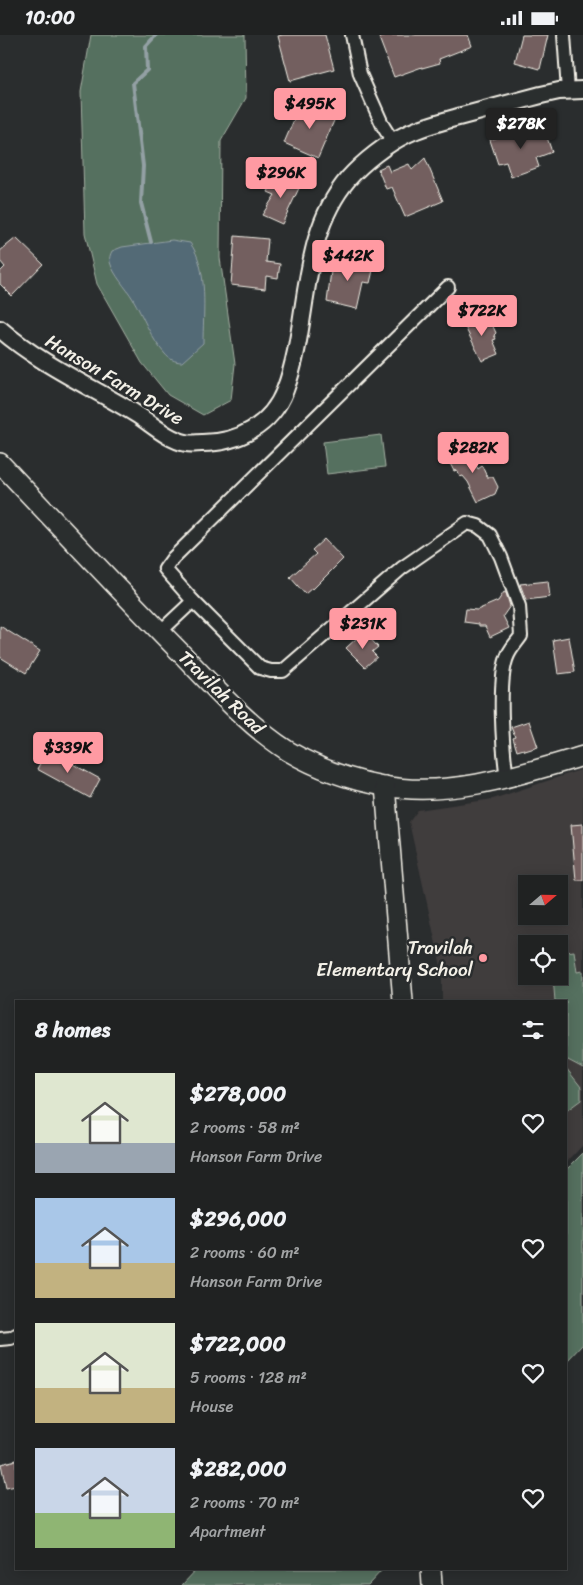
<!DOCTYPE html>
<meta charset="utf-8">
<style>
:root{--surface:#202222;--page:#282a2a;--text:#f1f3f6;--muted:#a2a4a5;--line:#3d3f40;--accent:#ff9aa2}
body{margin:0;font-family:Sriracha,sans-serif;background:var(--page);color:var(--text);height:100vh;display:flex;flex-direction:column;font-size:19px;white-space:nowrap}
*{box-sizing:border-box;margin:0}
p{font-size:16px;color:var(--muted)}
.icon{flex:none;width:28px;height:28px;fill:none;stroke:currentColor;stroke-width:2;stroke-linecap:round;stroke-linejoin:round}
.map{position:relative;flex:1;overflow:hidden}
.sheet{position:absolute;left:15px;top:965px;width:552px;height:570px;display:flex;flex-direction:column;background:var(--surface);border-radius:0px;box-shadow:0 2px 12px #0003,0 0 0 1px var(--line)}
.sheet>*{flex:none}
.needle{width:32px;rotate:70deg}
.buttons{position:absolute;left:518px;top:840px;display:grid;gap:10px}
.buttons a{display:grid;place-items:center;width:50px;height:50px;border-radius:0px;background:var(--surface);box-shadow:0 2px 12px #0003,0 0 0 1px var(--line);font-size:25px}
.price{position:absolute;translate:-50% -42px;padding:0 11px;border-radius:5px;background:var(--accent);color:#111;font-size:16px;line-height:32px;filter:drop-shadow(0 1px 2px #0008)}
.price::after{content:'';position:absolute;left:50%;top:30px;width:15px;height:11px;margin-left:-8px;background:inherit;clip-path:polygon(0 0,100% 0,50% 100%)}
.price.selected{background:#222;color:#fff}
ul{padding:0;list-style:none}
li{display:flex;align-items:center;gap:15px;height:125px;padding:0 20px}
li span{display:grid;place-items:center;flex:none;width:140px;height:100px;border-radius:0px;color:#555}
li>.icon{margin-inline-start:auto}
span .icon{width:60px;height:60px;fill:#fffc;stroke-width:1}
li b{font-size:21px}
h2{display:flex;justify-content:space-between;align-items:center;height:60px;padding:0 20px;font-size:21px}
.status{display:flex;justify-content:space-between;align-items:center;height:35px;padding:0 25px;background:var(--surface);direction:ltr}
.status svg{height:14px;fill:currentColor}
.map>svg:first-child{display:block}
.built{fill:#403c3d;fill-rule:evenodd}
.green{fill:#556f5e;stroke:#a4b0a3}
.water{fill:#526a76;stroke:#93a0a4}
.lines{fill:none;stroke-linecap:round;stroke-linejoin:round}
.stream{stroke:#93a0a4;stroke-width:4}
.building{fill:#735f5f;stroke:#f4f1e8}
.minor-casing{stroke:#f4f1e8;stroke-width:16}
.tertiary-casing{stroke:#f4f1e8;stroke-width:20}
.secondary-casing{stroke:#f4f1e8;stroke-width:22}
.minor{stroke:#2a2d2e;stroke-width:12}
.tertiary{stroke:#2a2d2e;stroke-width:16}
.secondary{stroke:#2a2d2e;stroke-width:19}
.poi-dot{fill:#ff9aa2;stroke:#2a2d2e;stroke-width:2}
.labels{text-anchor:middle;stroke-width:5;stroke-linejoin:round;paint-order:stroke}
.street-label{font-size:19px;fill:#f4f1e8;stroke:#2a2d2e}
.poi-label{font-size:19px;fill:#f4f1e8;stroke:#2a2d2e;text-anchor:end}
</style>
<div class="status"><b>10:00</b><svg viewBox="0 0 49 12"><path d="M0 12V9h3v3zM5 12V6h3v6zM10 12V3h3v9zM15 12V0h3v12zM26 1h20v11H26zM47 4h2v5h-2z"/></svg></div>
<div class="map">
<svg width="583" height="1550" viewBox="0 0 583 1550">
<rect width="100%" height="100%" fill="#2a2d2e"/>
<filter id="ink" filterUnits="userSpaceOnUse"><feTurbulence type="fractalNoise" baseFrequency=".02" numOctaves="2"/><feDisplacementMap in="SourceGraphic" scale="10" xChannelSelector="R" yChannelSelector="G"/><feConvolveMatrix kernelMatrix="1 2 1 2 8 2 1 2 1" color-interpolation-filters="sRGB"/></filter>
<g filter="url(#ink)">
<path class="built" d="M 583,734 L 583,1110 L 566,1128 L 566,966 L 442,966 L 442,936 L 409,787 L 418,775 L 493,764 ZM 526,849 L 559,849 L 559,881 L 526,881 ZM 526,909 L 559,909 L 559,941 L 526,941 Z"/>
<g class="green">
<polygon points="91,0 245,0 246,63 221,106 220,223 235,329 231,365 203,380 168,360 142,328 97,249 85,198 81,57"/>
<polygon points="381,400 385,432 327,439 323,407"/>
<polygon points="574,916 577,937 583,936 583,1033 566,1024 566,966 555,966 553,942 537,943 537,941 559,941 559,918"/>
<polygon points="566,1033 581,1052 581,1065 566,1076"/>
<polygon points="583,1118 583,1309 566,1327 566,1135"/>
<polygon points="197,1534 383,1534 368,1550 182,1550"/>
</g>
<path class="water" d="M 172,205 L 190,208 C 209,233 203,279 203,308 L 182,327 C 175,327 169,324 165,319 C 151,304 143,281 133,264 C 126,252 114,241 110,227 C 109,223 110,220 112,216 L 122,212 Z"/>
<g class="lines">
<polyline class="stream" points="151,207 141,168 143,131 133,48 147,35 146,11 156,0"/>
</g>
<g class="building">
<polygon points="283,0 325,0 334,34 290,46 278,1"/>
<polygon points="386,0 468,0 472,11 439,24 440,28 422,33 422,32 394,42 379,3"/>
<polygon points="522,0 548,0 540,34 515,27"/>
<polygon points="302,66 336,81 318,123 284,108"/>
<polygon points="543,91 552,117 536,123 539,132 511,142 506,127 498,129 490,105 514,97 516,102"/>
<polygon points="425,123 443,166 405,182 392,152 386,154 378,134 387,130 390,137 409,129 412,135"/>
<polygon points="276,140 300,151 282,189 262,180 275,160 268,157"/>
<polygon points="235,201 268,204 266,227 280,229 278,243 266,241 265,254 231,250"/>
<polygon points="16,203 43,229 12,261 0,249 0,237 5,232 0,226 0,216"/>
<polygon points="333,221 374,231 370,248 363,247 357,274 327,267"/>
<polygon points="479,278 484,290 491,287 496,298 494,300 496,304 493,305 499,319 482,326 462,286"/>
<polygon points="466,410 478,434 482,431 487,442 493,442 498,452 495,459 478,467 468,447 463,441 460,442 457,435 454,436 446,421"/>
<polygon points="324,504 343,524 313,554 312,553 305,559 290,542 316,519 312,515"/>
<polygon points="548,546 550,562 526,565 520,549"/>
<polygon points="504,557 506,558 510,571 503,581 509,593 490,602 485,591 479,591 479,589 464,587 466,574 477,575 498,566"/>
<polygon points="0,591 40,616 26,638 0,622"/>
<polygon points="365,598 378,612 372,617 377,622 365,632 346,613 358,602 360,604"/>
<polygon points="569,602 575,637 558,639 553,605"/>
<polygon points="529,686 538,712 525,716 524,714 517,716 513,703 515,702 511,692"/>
<polygon points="47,715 100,744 90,763 37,734"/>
<polygon points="583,789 583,845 576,845 571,790"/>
<polygon points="16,1425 16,1451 6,1453 1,1429"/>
</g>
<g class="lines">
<defs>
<g id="minor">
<polyline points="352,0 360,39 383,91 393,107"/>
<polyline points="564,0 568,56"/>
<path d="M 193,566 L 260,633 L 271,636 L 283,636 L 402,533 L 467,488 L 478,491 L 490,500 L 501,522 L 519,571 L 521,601 C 517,607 511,613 508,620 C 497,643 503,717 507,743"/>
<polyline points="160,597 193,566 165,534 173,523 448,252"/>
<polyline points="0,1304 11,1303 16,1300"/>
</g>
<path id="tertiary" d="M 0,294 C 40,329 90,351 136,379 C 152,389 167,404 186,408 C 191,409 197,408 202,408 C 238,408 271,391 285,355 C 311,287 298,203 348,144 C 363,127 386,109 407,99 C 424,91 444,86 462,81 C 489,74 515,67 541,60 L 559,56 L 583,55"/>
<g id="secondary">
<path d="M 0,428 C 59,491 119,555 180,617 C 214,652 246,689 288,716 C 317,733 350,745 383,751 C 451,763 519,740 583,721"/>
<polyline points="385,751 403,966"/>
<polyline points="431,1534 432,1550"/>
</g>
</defs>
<use href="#minor" class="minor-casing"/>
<use href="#tertiary" class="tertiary-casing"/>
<use href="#secondary" class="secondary-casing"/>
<use href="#minor" class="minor"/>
<use href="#tertiary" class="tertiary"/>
<use href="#secondary" class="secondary"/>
</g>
</g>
<circle class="poi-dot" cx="483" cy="923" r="5"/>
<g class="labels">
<g class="street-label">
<text transform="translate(115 344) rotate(31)" y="7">Hanson Farm Drive</text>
<text transform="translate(222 657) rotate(44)" y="7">Travilah Road</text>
</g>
<g class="poi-label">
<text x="473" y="919">Travilah<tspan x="473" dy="22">Elementary School</tspan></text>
</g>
</g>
</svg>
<div class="buttons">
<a><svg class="needle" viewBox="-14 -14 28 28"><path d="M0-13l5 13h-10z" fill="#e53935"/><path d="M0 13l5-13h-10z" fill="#a2a4a5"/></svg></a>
<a><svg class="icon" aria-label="locate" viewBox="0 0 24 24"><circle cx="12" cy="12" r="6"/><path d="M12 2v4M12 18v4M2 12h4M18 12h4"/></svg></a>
</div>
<b class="price" style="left:310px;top:95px">$495K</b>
<b class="price selected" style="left:521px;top:115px">$278K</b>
<b class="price" style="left:281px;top:164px">$296K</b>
<b class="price" style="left:348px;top:247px">$442K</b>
<b class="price" style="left:482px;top:302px">$722K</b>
<b class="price" style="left:473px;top:439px">$282K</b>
<b class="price" style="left:363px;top:615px">$231K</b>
<b class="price" style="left:68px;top:739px">$339K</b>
<section class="sheet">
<h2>8 homes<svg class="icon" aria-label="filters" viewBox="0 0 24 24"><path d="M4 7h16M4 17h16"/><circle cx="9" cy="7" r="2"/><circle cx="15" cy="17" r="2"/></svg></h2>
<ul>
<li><span style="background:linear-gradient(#dfe7d0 70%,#9aa5b1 0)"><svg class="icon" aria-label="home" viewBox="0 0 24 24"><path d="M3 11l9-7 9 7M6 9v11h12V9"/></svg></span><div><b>$278,000</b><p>2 rooms · 58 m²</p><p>Hanson Farm Drive</p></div><svg class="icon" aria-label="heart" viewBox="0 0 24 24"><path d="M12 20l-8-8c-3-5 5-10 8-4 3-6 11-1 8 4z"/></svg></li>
<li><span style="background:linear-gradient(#a9c7e8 65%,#c2b280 0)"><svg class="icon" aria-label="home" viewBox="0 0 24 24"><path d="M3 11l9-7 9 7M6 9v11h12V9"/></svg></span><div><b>$296,000</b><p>2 rooms · 60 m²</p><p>Hanson Farm Drive</p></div><svg class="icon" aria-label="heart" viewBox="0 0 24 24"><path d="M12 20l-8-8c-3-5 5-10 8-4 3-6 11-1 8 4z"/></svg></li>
<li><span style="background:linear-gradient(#dfe7d0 65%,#c2b280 0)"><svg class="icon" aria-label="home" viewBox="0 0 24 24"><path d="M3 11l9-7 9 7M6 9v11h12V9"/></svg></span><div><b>$722,000</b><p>5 rooms · 128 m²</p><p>House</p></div><svg class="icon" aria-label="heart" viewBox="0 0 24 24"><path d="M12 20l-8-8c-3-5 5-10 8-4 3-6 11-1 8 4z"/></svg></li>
<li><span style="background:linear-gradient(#c9d6e8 65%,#8fb573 0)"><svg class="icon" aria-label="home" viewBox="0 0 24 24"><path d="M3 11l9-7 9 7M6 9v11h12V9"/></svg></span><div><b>$282,000</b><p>2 rooms · 70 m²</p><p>Apartment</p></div><svg class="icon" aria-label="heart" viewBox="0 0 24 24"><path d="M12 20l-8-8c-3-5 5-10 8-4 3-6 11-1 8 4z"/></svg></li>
</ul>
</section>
</div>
